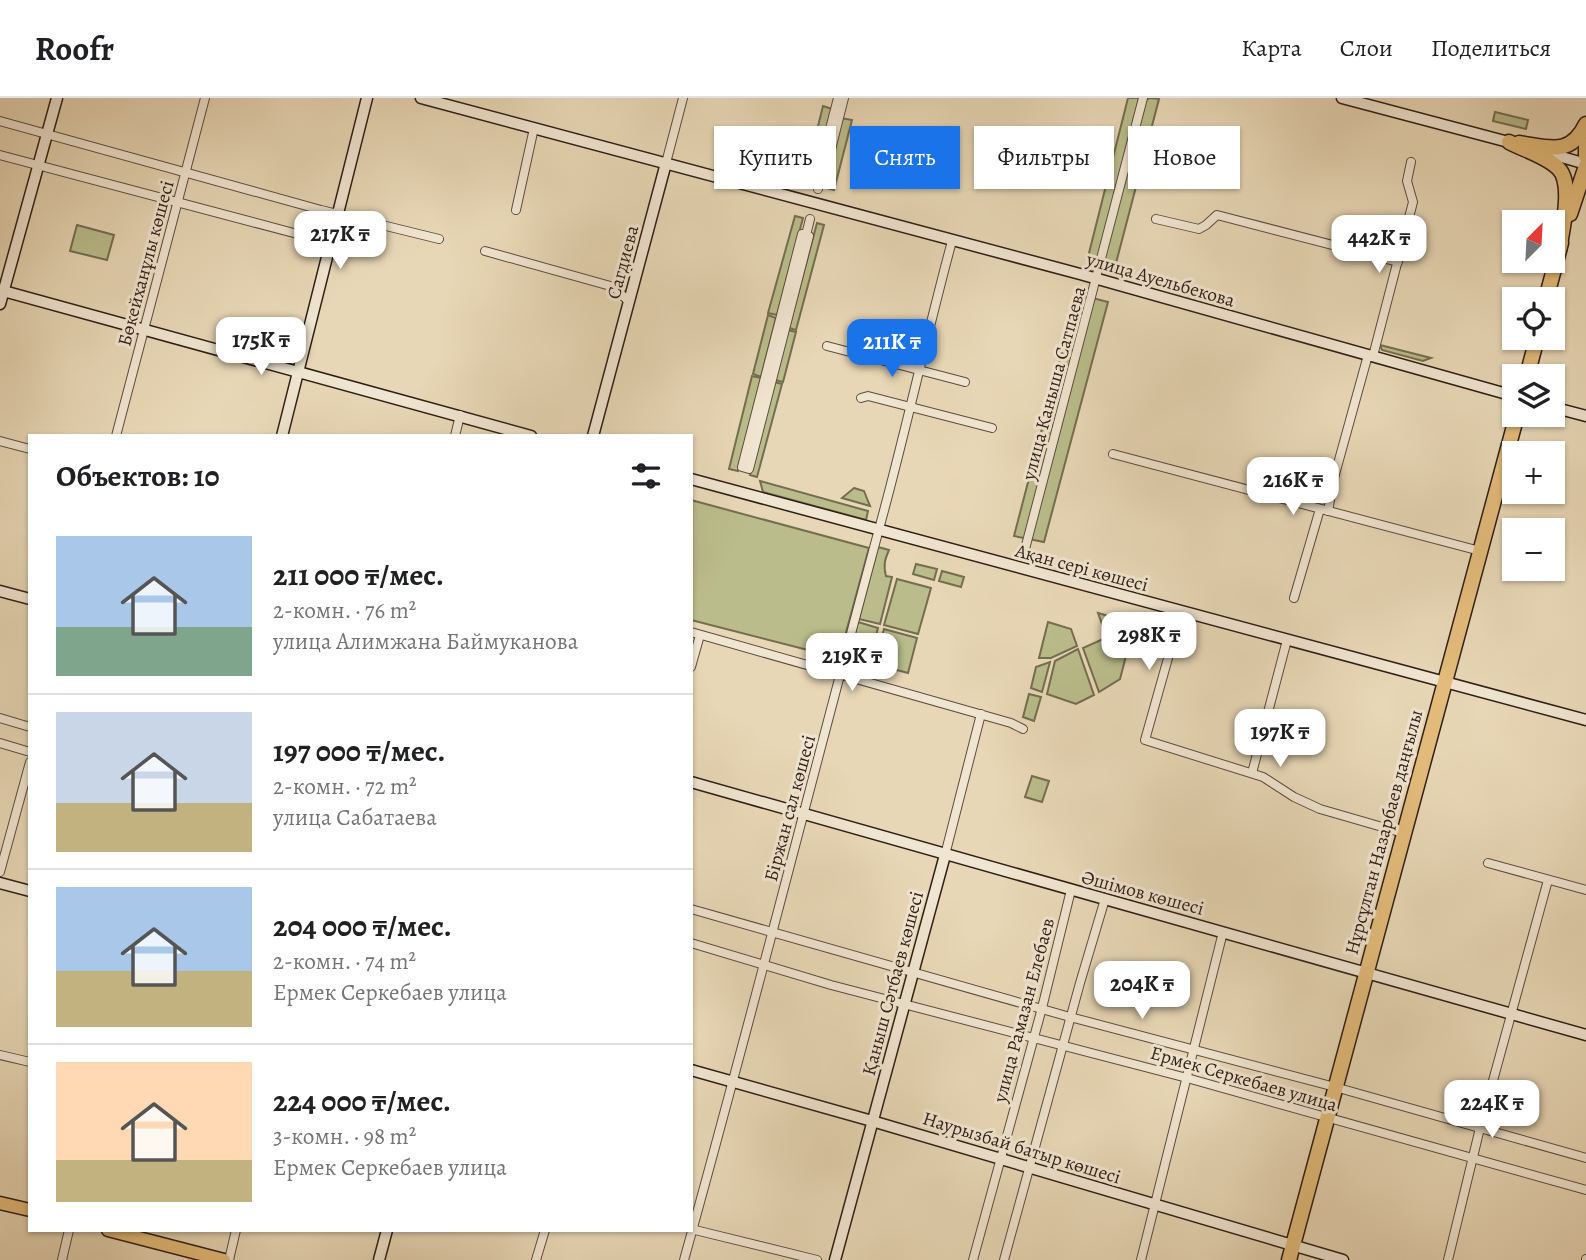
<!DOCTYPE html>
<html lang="ru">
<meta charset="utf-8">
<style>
:root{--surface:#fff;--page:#f2f2f2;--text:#202124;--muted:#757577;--line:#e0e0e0;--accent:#1a73e8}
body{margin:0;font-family:Alegreya,serif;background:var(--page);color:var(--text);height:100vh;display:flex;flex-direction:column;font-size:26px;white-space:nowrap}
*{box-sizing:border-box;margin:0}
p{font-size:23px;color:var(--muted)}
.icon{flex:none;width:38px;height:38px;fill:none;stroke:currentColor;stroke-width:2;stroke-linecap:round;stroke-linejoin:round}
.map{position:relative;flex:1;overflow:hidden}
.drawer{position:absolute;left:28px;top:336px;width:665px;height:798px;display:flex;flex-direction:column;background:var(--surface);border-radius:0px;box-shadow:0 2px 5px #0004}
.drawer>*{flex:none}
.guide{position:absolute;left:714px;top:28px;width:665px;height:63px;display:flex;gap:14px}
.needle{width:46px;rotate:24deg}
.tools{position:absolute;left:1502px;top:112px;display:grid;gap:14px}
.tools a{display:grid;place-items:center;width:63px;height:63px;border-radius:0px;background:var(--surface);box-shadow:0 2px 5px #0004;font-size:35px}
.price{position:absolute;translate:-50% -60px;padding:0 16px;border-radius:14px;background:#fff;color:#222;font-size:23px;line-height:46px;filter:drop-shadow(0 2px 4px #0008)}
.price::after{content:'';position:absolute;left:50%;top:42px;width:21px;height:16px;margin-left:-10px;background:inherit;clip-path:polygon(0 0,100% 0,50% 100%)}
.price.on{background:var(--accent);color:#fff}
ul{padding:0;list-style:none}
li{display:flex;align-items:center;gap:21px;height:175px;padding:0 28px}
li+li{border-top:2px solid var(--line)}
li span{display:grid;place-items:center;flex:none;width:196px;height:140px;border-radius:0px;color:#555}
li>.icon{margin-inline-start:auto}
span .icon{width:84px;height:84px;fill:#fffc;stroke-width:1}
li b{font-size:30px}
h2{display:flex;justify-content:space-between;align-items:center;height:84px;padding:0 28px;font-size:30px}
.pill{padding:0 24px;border-radius:0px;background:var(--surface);box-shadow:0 2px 5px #0004;font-size:24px;line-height:63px}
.pill.on{background:var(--accent);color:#fff}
header{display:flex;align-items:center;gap:42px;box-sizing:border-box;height:98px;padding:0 35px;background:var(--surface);border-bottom:2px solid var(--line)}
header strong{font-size:33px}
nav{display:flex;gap:38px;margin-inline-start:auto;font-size:24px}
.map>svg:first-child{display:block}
.green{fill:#babd8b;stroke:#746e50;stroke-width:2}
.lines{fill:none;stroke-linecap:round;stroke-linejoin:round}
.street-casing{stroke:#5c4d3e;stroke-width:10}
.secondary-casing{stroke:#2e1f16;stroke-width:13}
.primary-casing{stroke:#2e1f16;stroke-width:15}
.highway-casing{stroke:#2e1f16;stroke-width:17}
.street{stroke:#f0e5d0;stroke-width:8}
.secondary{stroke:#f0e5d0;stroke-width:10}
.primary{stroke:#e4bc7b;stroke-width:12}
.highway{stroke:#e4bc7b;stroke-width:14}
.labels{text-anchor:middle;stroke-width:6;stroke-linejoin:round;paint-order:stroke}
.street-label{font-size:19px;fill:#2e1f16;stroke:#f0e5d0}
</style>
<header>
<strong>Roofr</strong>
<nav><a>Карта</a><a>Слои</a><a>Поделиться</a></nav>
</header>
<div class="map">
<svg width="1586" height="1162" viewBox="0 0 1586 1162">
<rect width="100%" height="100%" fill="#e8d7b6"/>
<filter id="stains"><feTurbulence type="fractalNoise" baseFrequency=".00286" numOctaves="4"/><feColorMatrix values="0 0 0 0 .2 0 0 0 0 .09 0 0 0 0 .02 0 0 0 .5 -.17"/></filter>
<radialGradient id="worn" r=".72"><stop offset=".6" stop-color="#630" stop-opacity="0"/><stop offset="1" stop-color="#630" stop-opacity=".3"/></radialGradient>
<g class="green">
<polygon points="1128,0 1140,0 1099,162 1088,159"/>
<polygon points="1150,0 1159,1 1116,165 1104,162 1145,2"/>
<polygon points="823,8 832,11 813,87 804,85"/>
<polygon points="1495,14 1528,22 1526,31 1493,23"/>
<polygon points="841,20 852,22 834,92 823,89"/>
<polygon points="795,118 803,120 777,217 768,215"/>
<polygon points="817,125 824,127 796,232 789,230"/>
<polygon points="77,127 114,137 107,162 70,153"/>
<polygon points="1077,196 1108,204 1044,444 1014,438"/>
<polygon points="768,217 776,220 761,279 753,276"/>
<polygon points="788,232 796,234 783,284 775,282"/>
<polygon points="1380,247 1431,260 1423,263 1382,252"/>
<polygon points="752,278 761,280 738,373 729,371"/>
<polygon points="774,284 782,286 757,379 750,377"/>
<polygon points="760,383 868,413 866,422 763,394"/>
<polygon points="854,390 864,393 870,408 842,400"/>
<polygon points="691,402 869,450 839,560 691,522"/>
<path d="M 878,449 L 889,452 C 885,461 883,467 886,478 L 892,479 L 880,526 L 859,521 Z"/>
<polygon points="916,466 937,471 934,482 913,476"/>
<polygon points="942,473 964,479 961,489 939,483"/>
<polygon points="897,481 931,490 918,536 884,527"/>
<polygon points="1098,515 1130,524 1113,532 1103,529"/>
<polygon points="858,524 878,530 869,565 848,559"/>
<polygon points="1048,524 1071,531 1077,548 1051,560 1039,560"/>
<polygon points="1134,527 1120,581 1099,594 1083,550"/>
<polygon points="884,531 917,540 908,575 874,566"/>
<polygon points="1078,551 1094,597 1076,606 1047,596 1055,563"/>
<polygon points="1050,564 1042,594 1031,590 1036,569"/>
<polygon points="1029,596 1041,599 1034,623 1023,619"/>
<polygon points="1032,678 1049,683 1042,704 1025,699"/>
</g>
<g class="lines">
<defs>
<g id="street">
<polyline points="0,23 321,112 439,141"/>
<polyline points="0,57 305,138"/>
<polyline points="666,65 683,0"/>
<polyline points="821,78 824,79 844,0"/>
<polyline points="818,91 821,78 818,77 838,0"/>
<polyline points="516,112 534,30"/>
<polyline points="1156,121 1199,131 1206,127 1217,117 1398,164"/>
<polyline points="806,137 802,136 742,369 749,371 809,138 806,137 810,121"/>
<polyline points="485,153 614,189 629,204"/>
<polyline points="827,248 965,284"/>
<polyline points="1373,258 1413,104 1407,83 1411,64"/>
<polyline points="861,300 868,298 992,330"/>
<polyline points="116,338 205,0"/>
<polyline points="455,338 460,317"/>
<polyline points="0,343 30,351"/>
<polyline points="1113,356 1480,453"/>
<polyline points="1328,413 1334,380 1368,257"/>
<polyline points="1024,455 1143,0"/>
<polyline points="1294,500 1320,411"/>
<polyline points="1181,514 1145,642 1263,679 1294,699 1320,711 1403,735"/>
<polyline points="691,534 1011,625 1023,631"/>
<polyline points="691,569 700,537"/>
<polyline points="0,620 30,629"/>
<polyline points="0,645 30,654"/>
<polyline points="1252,675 1287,542"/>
<polyline points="945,757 981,616"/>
<polyline points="1488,765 1586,792"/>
<polyline points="0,774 30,664"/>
<polyline points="691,811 1070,919 1335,989 1586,1060"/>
<polyline points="691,845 831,887 1187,980 1586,1092"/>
<polyline points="0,957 30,964"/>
<polyline points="691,1131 817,1162"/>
<polyline points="62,1162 69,1132"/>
<polyline points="229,1162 236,1132"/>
<polyline points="536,1162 545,1132"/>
<path d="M 684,1162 C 753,915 815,667 882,420 C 907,328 927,235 952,143"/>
<polyline points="973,1162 1042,910 1071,792"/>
<polyline points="1004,1162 1080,885 1105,801"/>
<polyline points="1141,1162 1223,834"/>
<polyline points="1448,1162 1480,1030 1548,782"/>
<polyline points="1586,1162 1586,1161"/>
</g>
<g id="secondary">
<polyline points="421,0 1080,176 1514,298"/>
<polyline points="1342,0 1516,46"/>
<polyline points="1541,53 1586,66"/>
<polyline points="0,192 531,338"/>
<polyline points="0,206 57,0"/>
<polyline points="1552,309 1586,318"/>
<polyline points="282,338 367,0"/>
<polyline points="593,338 666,65"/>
<polyline points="691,381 1586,622"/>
<polyline points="0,493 30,501"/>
<polyline points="691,684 1586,937"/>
<polyline points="0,785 30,793"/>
<polyline points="691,972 872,1023 1343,1162"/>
<polyline points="379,1162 387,1132"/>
<polyline points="835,1162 945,757"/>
</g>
<g id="primary">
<polyline points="0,1105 30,1112"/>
<polyline points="108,1132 224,1162"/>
</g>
<g id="highway">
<path d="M 1509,44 C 1524,52 1546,58 1558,70 C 1574,85 1562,132 1559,152"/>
<path d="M 1519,45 C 1549,49 1570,59 1586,26"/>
<polyline points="1586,47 1586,58"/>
<polyline points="1570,116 1586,68"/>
<polyline points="1546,201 1561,145"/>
<polyline points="1527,278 1537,240"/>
<polyline points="1289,1162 1517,317"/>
</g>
</defs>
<use href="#street" class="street-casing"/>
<use href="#secondary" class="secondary-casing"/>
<use href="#primary" class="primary-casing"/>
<use href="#highway" class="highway-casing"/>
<use href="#street" class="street"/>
<use href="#secondary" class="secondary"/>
<use href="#primary" class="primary"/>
<use href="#highway" class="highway"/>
</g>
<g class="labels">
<g class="street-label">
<text transform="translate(622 164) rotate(-75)" y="7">Сагдиева</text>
<text transform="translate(145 165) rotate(-75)" y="7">Бөкейханұлы көшесі</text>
<text transform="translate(1161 181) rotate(16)" y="7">улица Ауельбекова</text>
<text transform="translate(1053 285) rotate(-75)" y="7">улица Каныша Сатпаева</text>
<text transform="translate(1082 469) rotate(15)" y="7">Ақан сері көшесі</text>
<text transform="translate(789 710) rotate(-75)" y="7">Біржан сал көшесі</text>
<text transform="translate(1383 734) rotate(-75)" y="7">Нұрсұлтан Назарбаев даңғылы</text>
<text transform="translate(1143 794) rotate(15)" y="7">Әшімов көшесі</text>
<text transform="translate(892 885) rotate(-75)" y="7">Қаныш Сәтбаев көшесі</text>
<text transform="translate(1023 912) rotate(-75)" y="7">улица Рамазан Елебаев</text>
<text transform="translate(1244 980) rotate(16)" y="7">Ермек Серкебаев улица</text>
<text transform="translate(1022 1049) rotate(17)" y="7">Наурызбай батыр көшесі</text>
</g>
</g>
<rect width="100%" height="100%" filter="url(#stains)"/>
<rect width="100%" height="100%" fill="url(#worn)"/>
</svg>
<div class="tools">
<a><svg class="needle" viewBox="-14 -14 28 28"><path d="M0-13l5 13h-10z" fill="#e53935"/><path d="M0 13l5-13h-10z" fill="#757577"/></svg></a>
<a><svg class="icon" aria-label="locate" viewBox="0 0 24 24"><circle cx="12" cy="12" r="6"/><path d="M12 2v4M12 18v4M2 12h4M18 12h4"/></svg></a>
<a><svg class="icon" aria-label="layers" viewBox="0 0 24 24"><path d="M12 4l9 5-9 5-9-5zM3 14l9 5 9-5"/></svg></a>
<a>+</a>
<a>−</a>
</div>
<b class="price" style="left:340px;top:173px">217K ₸</b>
<b class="price" style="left:1379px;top:177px">442K ₸</b>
<b class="price" style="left:261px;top:279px">175K ₸</b>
<b class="price on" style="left:892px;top:281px">211K ₸</b>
<b class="price" style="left:1293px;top:419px">216K ₸</b>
<b class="price" style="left:1149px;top:574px">298K ₸</b>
<b class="price" style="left:852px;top:595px">219K ₸</b>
<b class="price" style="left:1280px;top:671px">197K ₸</b>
<b class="price" style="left:1142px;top:923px">204K ₸</b>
<b class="price" style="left:1492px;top:1042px">224K ₸</b>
<div class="guide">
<a class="pill">Купить</a>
<a class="pill on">Снять</a>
<a class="pill">Фильтры</a>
<a class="pill">Новое</a>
</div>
<section class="drawer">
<h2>Объектов: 10<svg class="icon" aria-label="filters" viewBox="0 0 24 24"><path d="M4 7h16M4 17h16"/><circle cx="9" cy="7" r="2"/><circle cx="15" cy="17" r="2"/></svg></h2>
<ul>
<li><span style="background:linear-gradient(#a9c7e8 65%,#7fa58c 0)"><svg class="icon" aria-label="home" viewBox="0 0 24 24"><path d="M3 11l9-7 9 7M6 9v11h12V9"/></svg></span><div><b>211 000 ₸/мес.</b><p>2-комн. · 76 m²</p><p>улица Алимжана Баймуканова</p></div></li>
<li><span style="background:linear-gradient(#c9d6e8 65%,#c2b280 0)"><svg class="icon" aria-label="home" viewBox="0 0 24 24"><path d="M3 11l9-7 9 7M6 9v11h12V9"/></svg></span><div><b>197 000 ₸/мес.</b><p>2-комн. · 72 m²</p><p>улица Сабатаева</p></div></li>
<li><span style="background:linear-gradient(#a9c7e8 60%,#c2b280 0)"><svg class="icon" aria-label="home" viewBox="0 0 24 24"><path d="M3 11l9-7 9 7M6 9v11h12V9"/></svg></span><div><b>204 000 ₸/мес.</b><p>2-комн. · 74 m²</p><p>Ермек Серкебаев улица</p></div></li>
<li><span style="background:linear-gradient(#ffd9b3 70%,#c2b280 0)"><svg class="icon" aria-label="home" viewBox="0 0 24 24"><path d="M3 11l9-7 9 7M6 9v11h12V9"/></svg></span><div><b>224 000 ₸/мес.</b><p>3-комн. · 98 m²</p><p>Ермек Серкебаев улица</p></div></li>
</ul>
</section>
</div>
